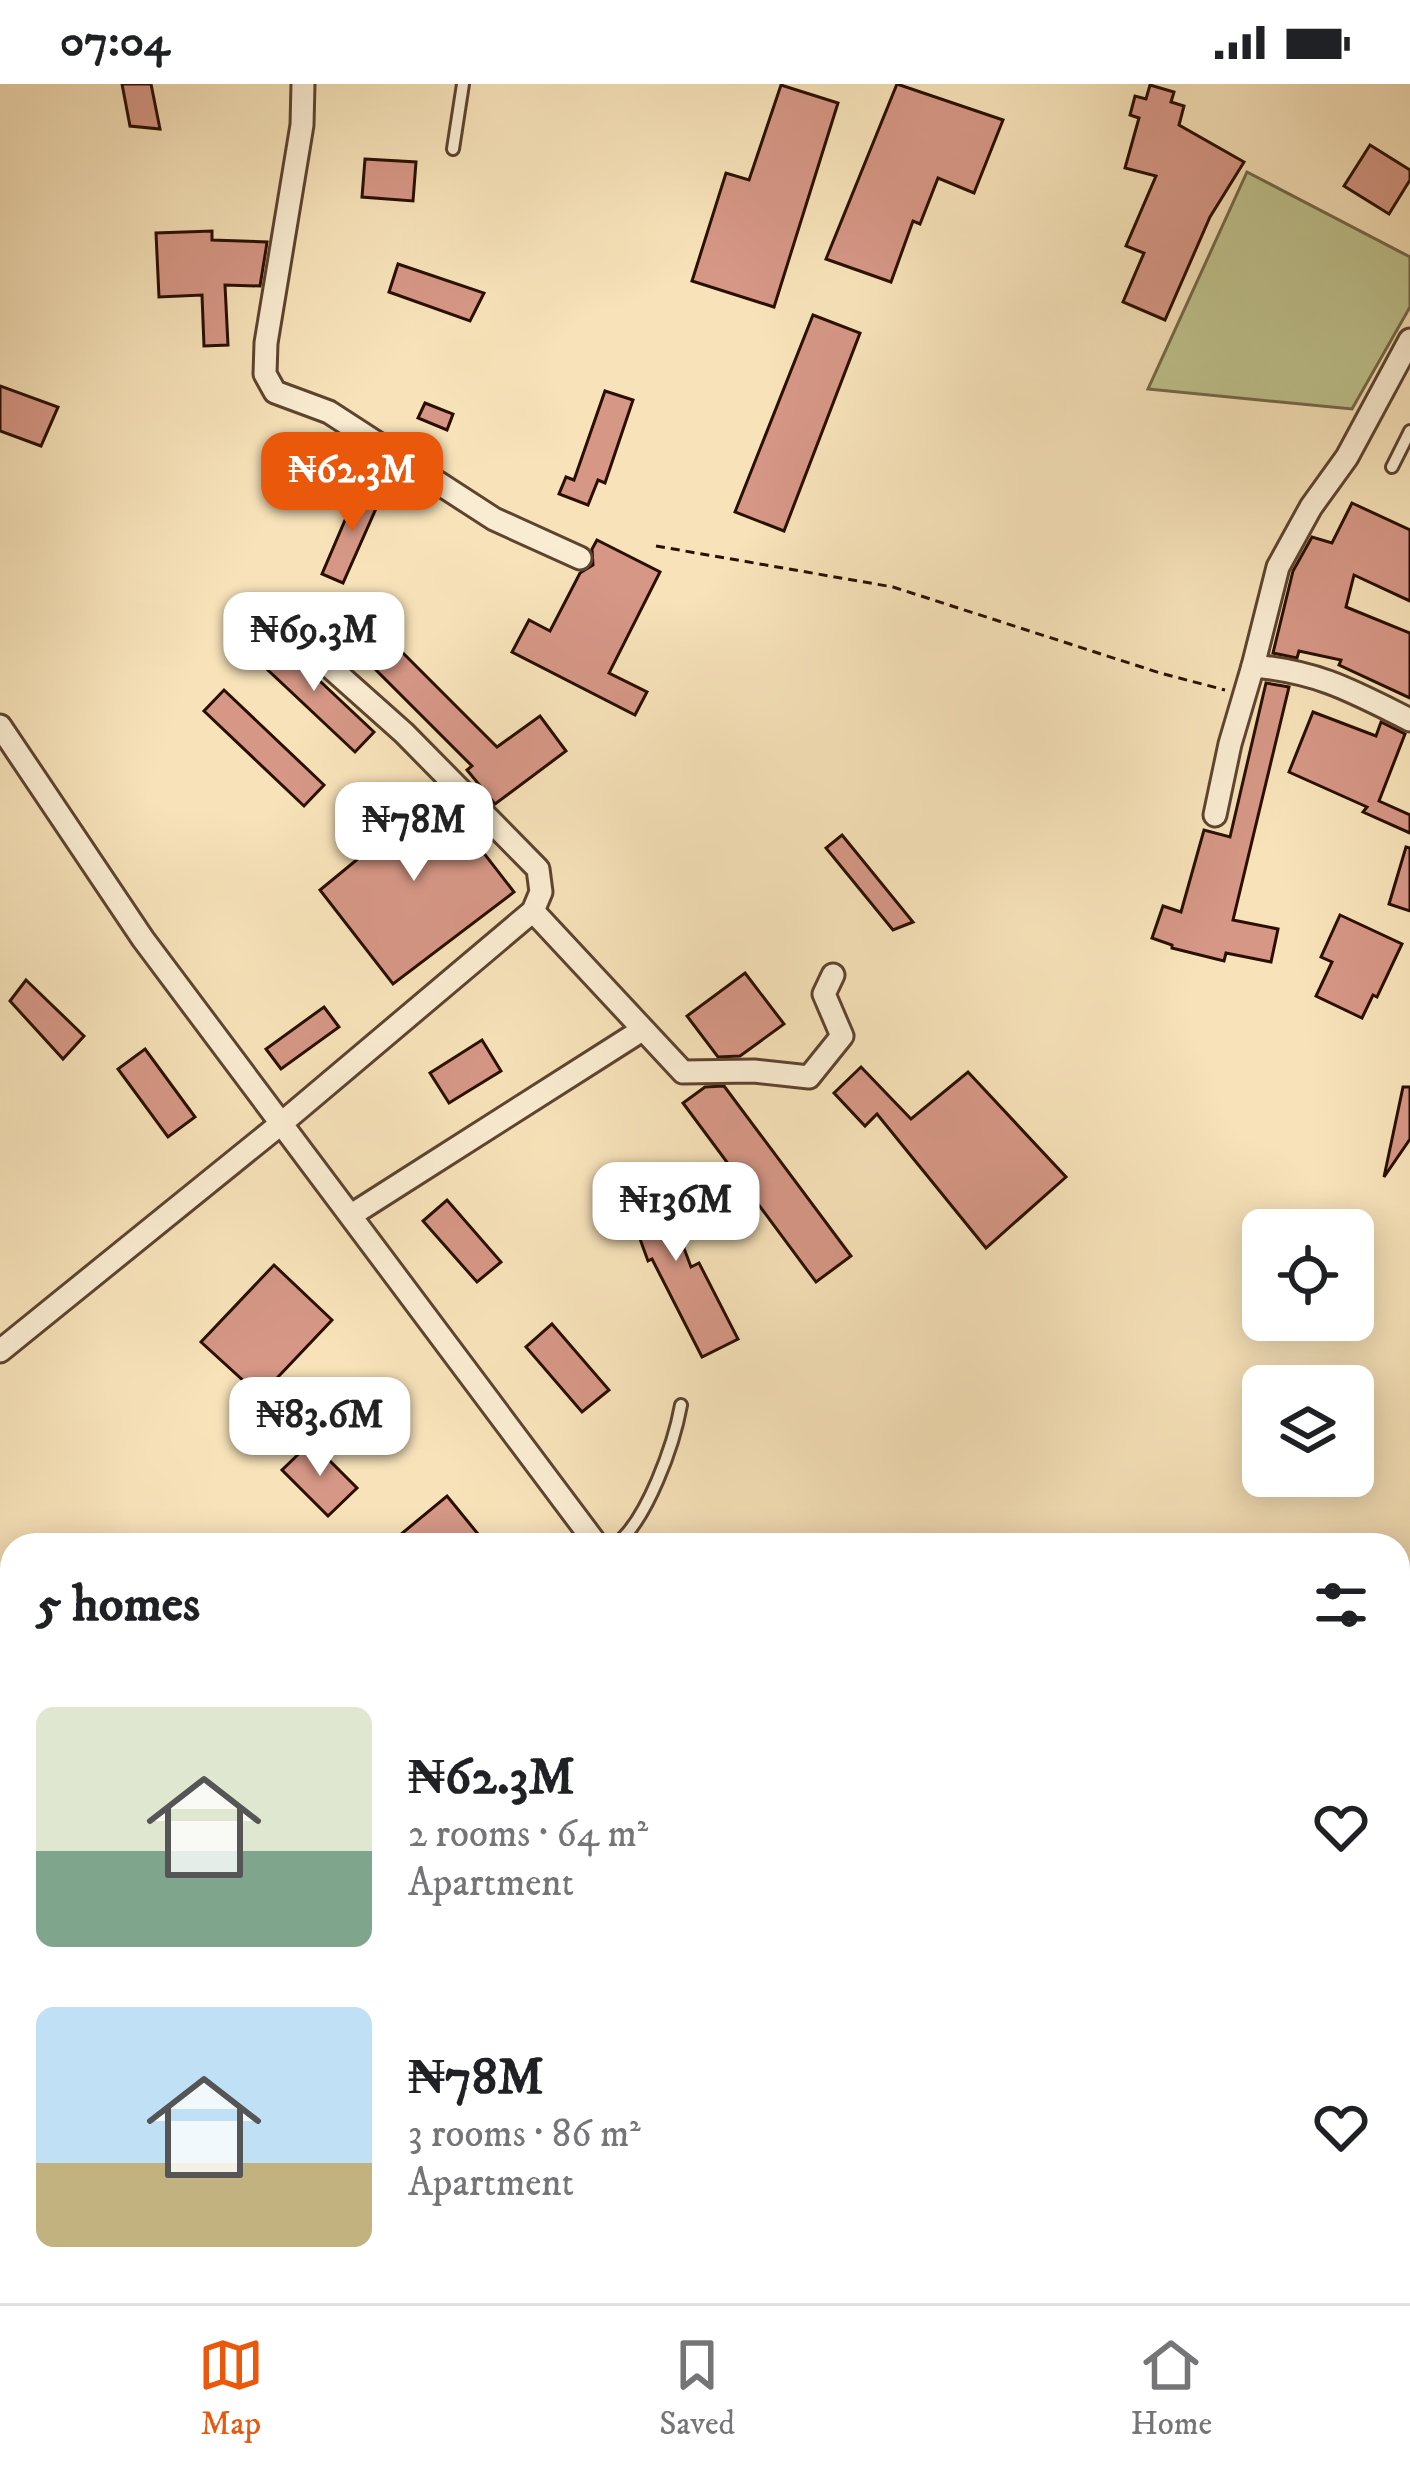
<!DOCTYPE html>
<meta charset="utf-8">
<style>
:root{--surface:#fff;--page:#f6f6f6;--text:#202124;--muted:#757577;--line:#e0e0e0;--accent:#ea580c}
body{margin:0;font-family:"IM FELL DW Pica",serif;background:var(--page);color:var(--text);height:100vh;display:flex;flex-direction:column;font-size:45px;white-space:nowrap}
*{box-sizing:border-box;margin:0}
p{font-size:39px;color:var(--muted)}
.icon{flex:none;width:66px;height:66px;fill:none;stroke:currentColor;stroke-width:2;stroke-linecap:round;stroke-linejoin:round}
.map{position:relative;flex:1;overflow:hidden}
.side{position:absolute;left:0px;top:1449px;width:1410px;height:771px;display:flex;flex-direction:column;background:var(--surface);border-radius:36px 36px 0 0;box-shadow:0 6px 30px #0003}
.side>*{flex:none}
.controls{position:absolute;left:1242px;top:1125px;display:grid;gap:24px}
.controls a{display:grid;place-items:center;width:132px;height:132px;border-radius:18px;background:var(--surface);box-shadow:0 6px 30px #0003;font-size:60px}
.price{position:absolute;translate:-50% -102px;padding:0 27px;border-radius:24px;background:#fff;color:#222;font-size:39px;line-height:78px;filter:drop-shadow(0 3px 6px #0008)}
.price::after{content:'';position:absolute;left:50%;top:72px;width:36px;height:27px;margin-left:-18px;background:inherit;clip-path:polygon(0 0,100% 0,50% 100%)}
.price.selected{background:var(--accent);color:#fff}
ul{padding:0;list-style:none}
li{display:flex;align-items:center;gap:36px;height:300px;padding:0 36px}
li span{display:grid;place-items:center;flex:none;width:336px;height:240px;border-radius:18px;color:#555}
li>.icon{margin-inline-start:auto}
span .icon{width:144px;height:144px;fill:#fffc;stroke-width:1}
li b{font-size:51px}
h2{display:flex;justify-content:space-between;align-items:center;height:144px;padding:0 36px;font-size:51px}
.status{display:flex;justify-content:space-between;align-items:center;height:84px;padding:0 60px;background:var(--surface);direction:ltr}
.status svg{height:33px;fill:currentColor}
.dock{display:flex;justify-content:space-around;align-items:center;height:168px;border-top:3px solid var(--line);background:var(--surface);font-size:33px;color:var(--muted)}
.dock a{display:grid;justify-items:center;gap:6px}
.dock .selected{color:var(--accent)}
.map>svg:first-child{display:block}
.green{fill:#bfc38e;stroke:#746948;stroke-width:3}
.building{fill:#d69786;stroke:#2a0f01;stroke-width:3}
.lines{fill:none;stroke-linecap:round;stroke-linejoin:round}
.lane-casing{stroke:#5d442f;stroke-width:16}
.street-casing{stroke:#5d442f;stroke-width:27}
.path{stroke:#2a0f01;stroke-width:3;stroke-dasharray:9 6;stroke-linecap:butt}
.lane{stroke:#faecd2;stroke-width:10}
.street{stroke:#faecd2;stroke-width:21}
</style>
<div class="status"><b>07:04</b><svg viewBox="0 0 49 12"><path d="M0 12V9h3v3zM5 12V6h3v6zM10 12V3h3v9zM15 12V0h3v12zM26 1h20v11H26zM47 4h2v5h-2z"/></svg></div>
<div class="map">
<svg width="1410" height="2219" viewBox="0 0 1410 2219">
<rect width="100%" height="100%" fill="#f7e2b9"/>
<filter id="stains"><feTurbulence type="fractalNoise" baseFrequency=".00167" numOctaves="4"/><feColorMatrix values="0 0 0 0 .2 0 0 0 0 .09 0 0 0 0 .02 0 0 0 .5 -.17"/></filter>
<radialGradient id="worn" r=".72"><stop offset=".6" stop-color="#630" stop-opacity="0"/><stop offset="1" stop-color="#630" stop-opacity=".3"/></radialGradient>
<polygon class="green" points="1247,88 1410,173 1410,223 1352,325 1148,305"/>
<g class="building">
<polygon points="122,0 151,0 160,45 130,42"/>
<polygon points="897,0 1003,36 974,109 938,94 920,140 913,137 891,198 826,175"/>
<polygon points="781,1 838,19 774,223 692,197 726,89 749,96"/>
<polygon points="1150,1 1174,8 1171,18 1184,22 1179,41 1244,78 1210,133 1165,236 1123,218 1144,169 1126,162 1156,92 1125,84 1139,34 1130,31 1135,12 1146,15"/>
<polygon points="1370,61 1410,86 1410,96 1389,130 1344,102"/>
<polygon points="365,75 416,78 413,117 362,113"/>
<polygon points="212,147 212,156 267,158 266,165 260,202 225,201 228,261 204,262 202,211 159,213 156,149"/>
<polygon points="398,180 484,209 470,237 389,208"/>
<polygon points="813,231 860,249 784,447 735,428"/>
<polygon points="0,302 58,323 41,362 0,347"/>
<polygon points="605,307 633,316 605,399 598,396 588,421 559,410 566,393 574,396"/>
<polygon points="425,319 453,330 447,346 418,334"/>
<polygon points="360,401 382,411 343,499 322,490"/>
<polygon points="1352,419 1410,446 1410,517 1354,491 1346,523 1410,549 1410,614 1339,581 1341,576 1299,567 1297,574 1273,569 1293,487 1312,453 1332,459"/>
<polygon points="597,456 660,488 609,589 647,608 635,631 512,568 529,536 550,547 580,489 593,481 592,465"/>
<polygon points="272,552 374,648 355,668 253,572"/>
<polygon points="395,561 497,663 540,632 566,667 495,720 467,686 472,682 373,583"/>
<polygon points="1266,599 1289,603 1233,836 1278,845 1271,878 1226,869 1224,877 1172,864 1172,861 1152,854 1163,822 1181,828 1204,746 1230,753"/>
<polygon points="224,606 324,701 304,722 204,627"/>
<polygon points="1313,628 1376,652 1381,638 1405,650 1379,717 1410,731 1410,749 1363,728 1367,723 1289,688"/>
<polygon points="383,705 402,740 438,710 514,808 393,900 320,806 376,760 350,727"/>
<polygon points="842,751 913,838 893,846 826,764"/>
<polygon points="1406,763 1410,764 1410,827 1389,820"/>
<polygon points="1340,831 1402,860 1377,913 1373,911 1362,934 1316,912 1332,878 1321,873"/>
<polygon points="745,889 784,940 740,972 718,973 687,932"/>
<polygon points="26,896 84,952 63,975 10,917"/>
<polygon points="324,923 339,943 281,985 266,965"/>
<polygon points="482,956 501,987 449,1019 430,989"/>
<polygon points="145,965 195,1033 168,1053 118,985"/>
<polygon points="861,983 911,1035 968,988 1066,1093 986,1164 877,1030 865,1042 834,1009"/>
<polygon points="724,1002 851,1172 816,1198 683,1019 705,1003"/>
<polygon points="1403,1003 1410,1003 1410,1055 1384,1093"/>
<polygon points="654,1084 691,1183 699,1179 738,1255 702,1273 652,1175 648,1177 619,1097"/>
<polygon points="447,1116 501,1178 477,1198 423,1137"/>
<polygon points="274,1181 332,1236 260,1312 201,1258"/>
<polygon points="552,1240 609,1306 582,1328 526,1263"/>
<polygon points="311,1358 357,1404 328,1432 282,1386"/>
<polygon points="447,1412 487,1461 388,1461"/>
</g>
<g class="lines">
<defs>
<g id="lane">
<polyline points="453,65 463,0"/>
<polyline points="1392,383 1410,347"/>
<path d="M 615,1461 C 647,1437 674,1360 681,1321"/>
</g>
<g id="street">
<polyline points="303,0 302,41 266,259 265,290 275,308 329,328 494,435 580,474"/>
<polyline points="1253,582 1278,483 1311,423 1347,373 1410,256"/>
<polyline points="0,642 143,855 597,1461"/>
<path d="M 1215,731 L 1230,660 L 1253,582 C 1319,588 1352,607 1410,636"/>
<polyline points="533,827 683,988 754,987 809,993 842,952 824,910 833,891"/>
<polyline points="353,1130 642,946"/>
<polyline points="0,1267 283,1038 533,827 541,808 538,785 404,649 313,568"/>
<polyline points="1398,1707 1410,1717"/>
<polyline points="1398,1774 1410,1780"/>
<polyline points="1092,2208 1093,2219"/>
<polyline points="595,2219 607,2208"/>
</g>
</defs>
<use href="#lane" class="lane-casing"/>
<use href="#street" class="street-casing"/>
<polyline class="path" points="656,462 893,503 1160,589 1225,606"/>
<use href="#lane" class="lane"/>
<use href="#street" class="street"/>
</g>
<rect width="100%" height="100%" filter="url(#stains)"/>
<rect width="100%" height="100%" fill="url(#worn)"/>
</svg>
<div class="controls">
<a><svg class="icon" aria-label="locate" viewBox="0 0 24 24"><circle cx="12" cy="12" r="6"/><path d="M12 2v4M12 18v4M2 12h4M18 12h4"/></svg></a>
<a><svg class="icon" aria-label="layers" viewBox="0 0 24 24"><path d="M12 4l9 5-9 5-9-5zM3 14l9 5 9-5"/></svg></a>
</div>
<b class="price selected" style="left:352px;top:450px">₦62.3M</b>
<b class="price" style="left:314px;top:610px">₦69.3M</b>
<b class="price" style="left:414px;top:800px">₦78M</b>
<b class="price" style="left:676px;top:1180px">₦136M</b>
<b class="price" style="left:320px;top:1395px">₦83.6M</b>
<section class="side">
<h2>5 homes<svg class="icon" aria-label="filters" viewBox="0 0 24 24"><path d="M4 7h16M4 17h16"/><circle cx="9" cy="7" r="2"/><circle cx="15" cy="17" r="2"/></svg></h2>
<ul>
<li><span style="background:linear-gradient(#dfe7d0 60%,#7fa58c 0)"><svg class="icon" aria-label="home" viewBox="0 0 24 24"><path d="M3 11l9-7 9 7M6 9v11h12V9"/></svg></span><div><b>₦62.3M</b><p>2 rooms · 64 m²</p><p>Apartment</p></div><svg class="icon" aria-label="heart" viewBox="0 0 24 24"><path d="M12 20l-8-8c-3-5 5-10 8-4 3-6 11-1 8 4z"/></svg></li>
<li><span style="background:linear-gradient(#bfe0f5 65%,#c2b280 0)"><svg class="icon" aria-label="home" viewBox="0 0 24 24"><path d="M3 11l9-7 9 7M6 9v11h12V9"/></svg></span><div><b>₦78M</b><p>3 rooms · 86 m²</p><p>Apartment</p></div><svg class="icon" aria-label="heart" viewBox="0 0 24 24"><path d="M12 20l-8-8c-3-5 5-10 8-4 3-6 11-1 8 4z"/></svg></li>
</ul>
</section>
</div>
<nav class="dock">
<a class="selected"><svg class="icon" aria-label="map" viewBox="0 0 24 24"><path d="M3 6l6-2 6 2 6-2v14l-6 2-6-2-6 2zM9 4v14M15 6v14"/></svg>Map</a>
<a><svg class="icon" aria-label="saved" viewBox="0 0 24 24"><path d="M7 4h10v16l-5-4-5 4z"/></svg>Saved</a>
<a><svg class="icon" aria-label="home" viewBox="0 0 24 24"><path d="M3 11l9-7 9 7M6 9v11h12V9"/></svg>Home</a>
</nav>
